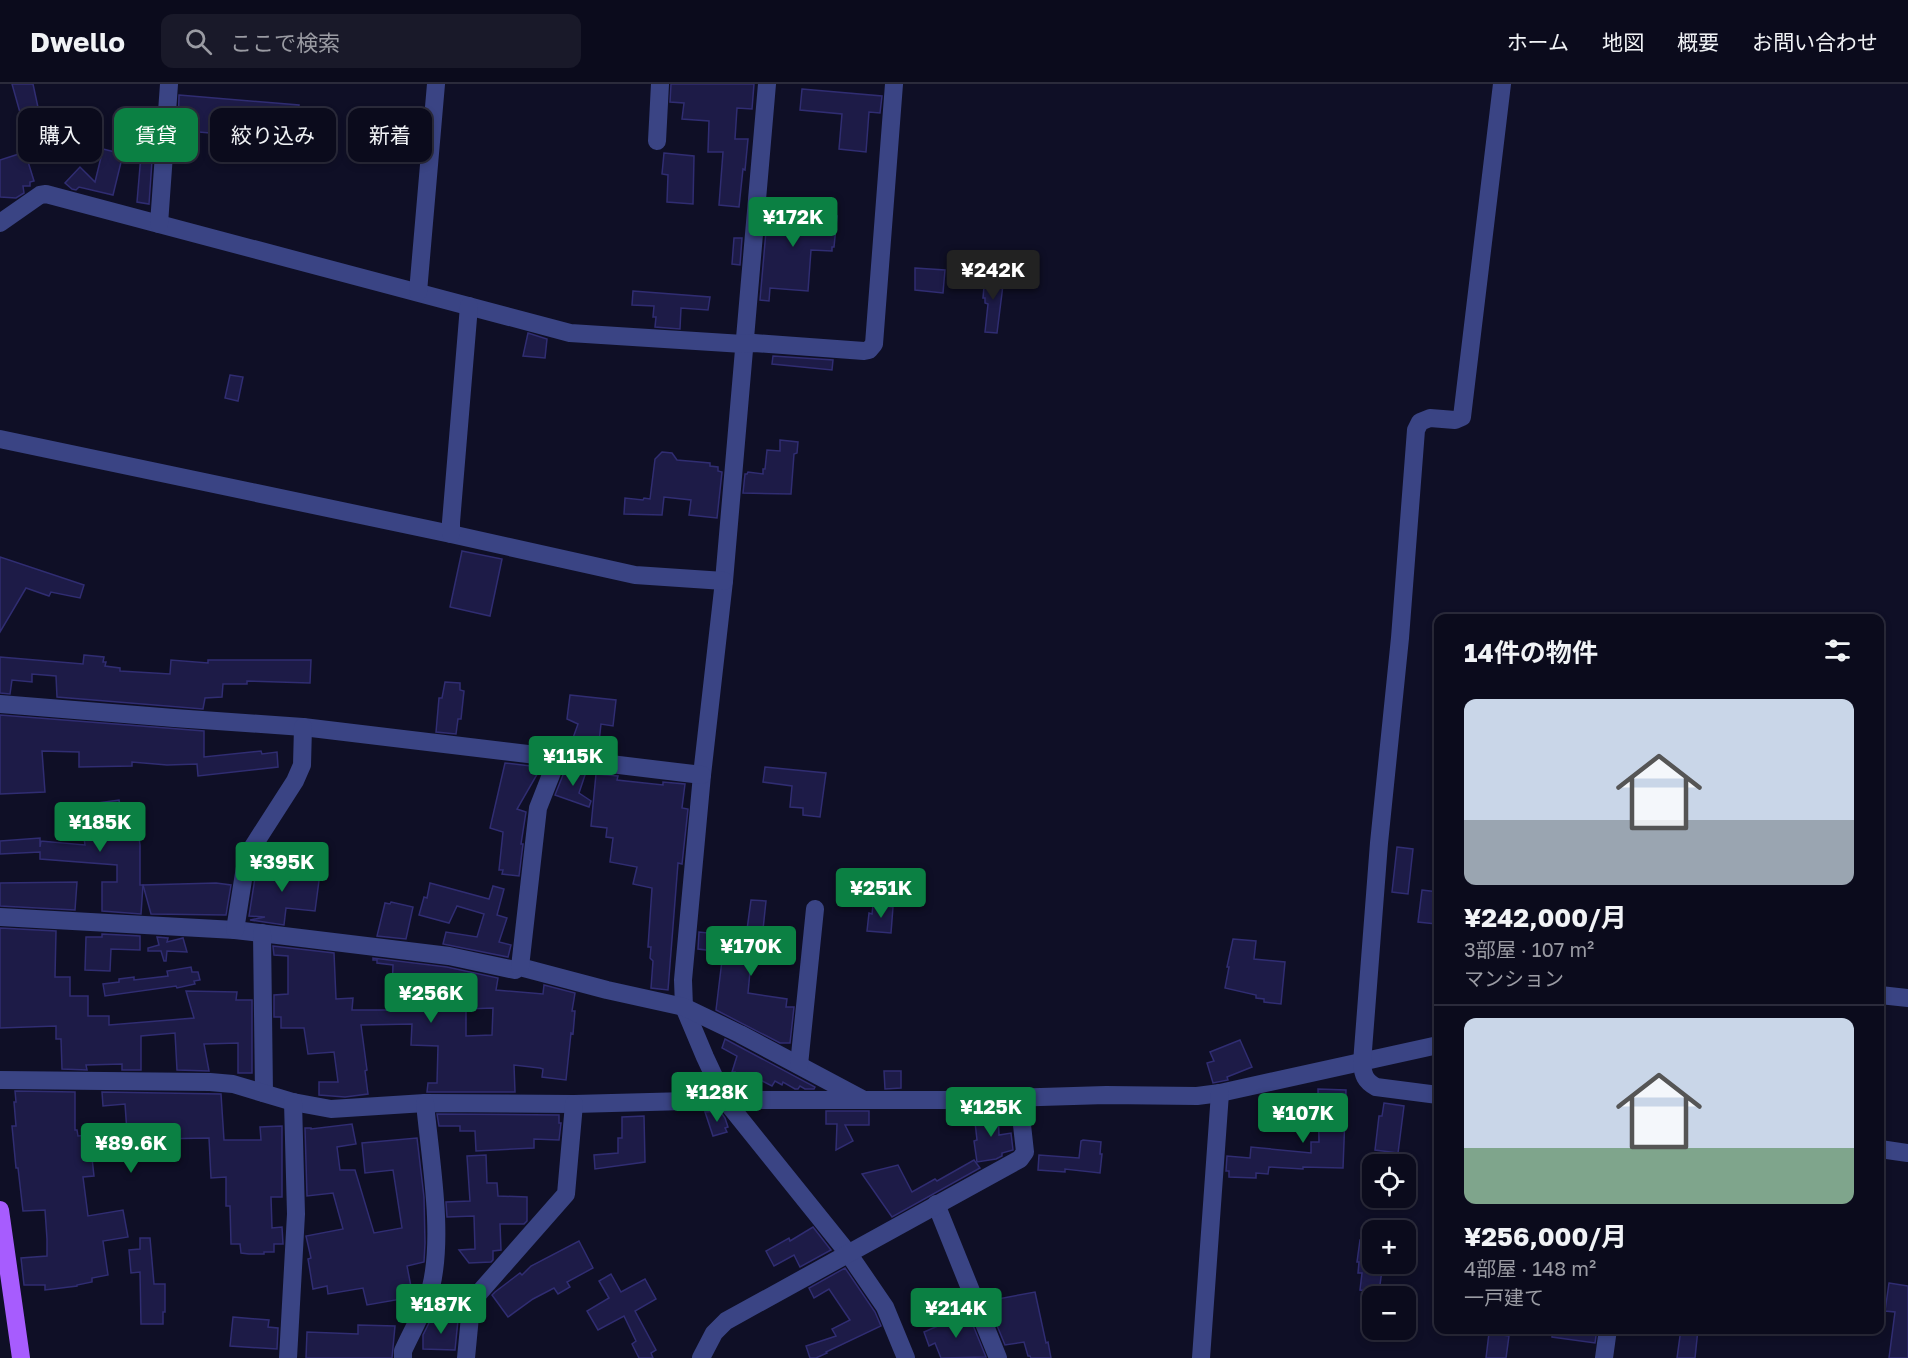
<!DOCTYPE html>
<html lang="ja">
<meta charset="utf-8">
<style>
:root{--surface:#0b0b1c;--page:#191929;--text:#f1f3f6;--muted:#9a9ba3;--line:#2b2b3b;--accent:#0b8043}
body{margin:0;font-family:"Golos Text","Noto Sans JP",sans-serif;background:var(--page);color:var(--text);height:100vh;display:flex;flex-direction:column;font-size:22px;white-space:nowrap}
*{box-sizing:border-box;margin:0}
p{font-size:20px;color:var(--muted)}
.icon{flex:none;width:33px;height:33px;fill:none;stroke:currentColor;stroke-width:2;stroke-linecap:round;stroke-linejoin:round}
.map{position:relative;flex:1;overflow:hidden}
.sheet{position:absolute;left:1434px;top:530px;width:450px;height:720px;display:flex;flex-direction:column;background:var(--surface);border-radius:12px;box-shadow:0 3px 9px #0003,0 0 0 2px var(--line)}
.sheet>*{flex:none}
.banner{position:absolute;left:18px;top:24px;width:570px;height:54px;display:flex;gap:12px}
.tools{position:absolute;left:1362px;top:1070px;display:grid;gap:12px}
.tools a{display:grid;place-items:center;width:54px;height:54px;border-radius:12px;background:var(--surface);box-shadow:0 3px 9px #0003,0 0 0 2px var(--line);font-size:30px}
.price{position:absolute;translate:-50% -51px;padding:0 14px;border-radius:6px;background:var(--accent);color:#fff;font-size:20px;line-height:39px;filter:drop-shadow(0 2px 3px #0008)}
.price::after{content:'';position:absolute;left:50%;top:36px;width:18px;height:14px;margin-left:-9px;background:inherit;clip-path:polygon(0 0,100% 0,50% 100%)}
.price.on{background:#222;color:#fff}
ul{padding:0;list-style:none}
li{display:grid;align-content:center;gap:12px;height:318px;padding:0 30px}
li+li{border-top:2px solid var(--line)}
li span{display:grid;place-items:center;height:186px;border-radius:12px;color:#555}
li>.icon{margin-inline-start:auto}
span .icon{width:108px;height:108px;fill:#fffc;stroke-width:1}
li b{font-size:26px}
h2{display:flex;justify-content:space-between;align-items:center;height:72px;padding:0 30px;font-size:26px}
.tag{padding:0 21px;border-radius:12px;background:var(--surface);box-shadow:0 3px 9px #0003,0 0 0 2px var(--line);font-size:21px;line-height:54px}
.tag.on{background:var(--accent);color:#fff}
header{display:flex;align-items:center;gap:36px;box-sizing:border-box;height:84px;padding:0 30px;background:var(--surface);border-bottom:2px solid var(--line)}
header strong{font-size:28px}
nav{display:flex;gap:33px;margin-inline-start:auto;font-size:21px}
.search{width:420px;height:54px;background:var(--page);display:flex;align-items:center;gap:15px;box-sizing:border-box;padding:0 21px;border-radius:12px;color:var(--muted);font-size:22px}
.map>svg:first-child{display:block}
.building{fill:#1d1b47;stroke:#302d72;stroke-width:1.5;fill-rule:evenodd}
.lines{fill:none;stroke-linecap:round;stroke-linejoin:round}
.minor{stroke:#3a4484;stroke-width:18}
.major{stroke:#a75cfe;stroke-width:18}
</style>
<header>
<strong>Dwello</strong>
<div class="search"><svg class="icon" aria-label="search" viewBox="0 0 24 24"><circle cx="10" cy="10" r="6"/><path d="M15 15l6 6"/></svg>ここで検索</div>
<nav><a>ホーム</a><a>地図</a><a>概要</a><a>お問い合わせ</a></nav>
</header>
<div class="map">
<svg width="1908" height="1274" viewBox="0 0 1908 1274">
<rect width="100%" height="100%" fill="#0f0f26"/>
<g class="building">
<polygon points="12,0 33,0 39,28 21,32"/>
<polygon points="671,0 754,0 752,25 737,24 735,55 748,55 745,86 743,85 739,123 719,121 723,68 708,68 709,37 682,35 684,19 670,18"/>
<polygon points="802,5 882,12 880,29 869,28 866,68 839,65 842,30 800,26"/>
<polygon points="179,11 299,21 297,48 232,44 231,51 178,46"/>
<polygon points="143,47 154,48 149,120 137,118"/>
<polygon points="103,65 123,70 113,111 79,103 76,106 72,105 65,99 80,83 95,98"/>
<polygon points="25,68 34,97 30,98 30,102 23,102 24,109 16,114 0,113 0,76"/>
<polygon points="664,69 694,72 693,120 667,118 668,91 662,90"/>
<polygon points="768,124 837,132 834,163 832,163 832,167 811,166 808,207 770,204 769,217 760,216"/>
<polygon points="734,154 742,154 740,181 732,180"/>
<polygon points="915,184 945,186 943,209 915,206"/>
<polygon points="985,191 1004,193 997,249 985,248 988,220 985,219 985,214 983,214"/>
<polygon points="633,207 710,213 708,226 681,224 680,245 655,243 656,233 653,233 654,222 632,221"/>
<polygon points="528,249 547,255 545,274 523,272"/>
<polygon points="773,272 833,276 832,286 772,280"/>
<polygon points="230,291 243,293 238,317 225,314"/>
<polygon points="780,356 798,358 797,369 794,370 791,410 743,409 745,390 747,390 748,388 763,390 763,385 765,385 767,366 780,367"/>
<polygon points="662,368 672,369 677,376 710,379 710,382 718,383 718,387 722,388 717,434 689,431 691,416 664,413 662,431 624,430 625,414 643,416 644,414 650,415 655,375"/>
<polygon points="462,467 502,475 490,532 450,523"/>
<polygon points="0,473 84,501 80,514 51,508 49,512 26,504 0,548"/>
<polygon points="84,571 104,573 103,578 106,578 105,582 120,584 120,587 170,590 171,576 208,579 208,576 311,576 310,599 247,597 247,600 223,600 222,613 205,614 203,625 57,613 56,592 32,590 32,598 12,596 10,610 0,609 0,573 83,580"/>
<polygon points="445,598 460,599 460,606 464,607 461,635 458,635 456,650 436,648 439,614 442,614"/>
<polygon points="570,611 616,616 613,642 601,640 598,667 584,663 585,655 573,654 578,640 567,635"/>
<polygon points="0,631 204,647 204,673 261,667 262,670 277,668 278,683 198,692 197,680 167,681 132,678 132,682 79,683 79,668 42,667 45,708 0,710"/>
<polygon points="505,679 531,682 539,687 517,725 526,728 521,760 523,760 519,792 502,790 503,786 499,786 503,748 490,744"/>
<polygon points="765,683 826,689 820,733 803,731 803,724 790,723 792,702 763,698"/>
<polygon points="565,686 586,688 579,709 591,717 589,723 555,711"/>
<polygon points="596,690 618,692 617,696 663,701 663,698 685,700 682,724 688,725 682,780 678,779 668,906 651,904 653,877 650,874 651,863 648,863 652,804 633,800 637,783 610,778 613,754 606,753 607,744 591,742"/>
<polygon points="119,716 122,732 136,730 140,761 140,801 143,801 141,830 102,827 102,798 117,798 117,781 40,775 40,768 0,770 0,757 40,754 40,763 41,757 85,761 82,740 85,740 83,721"/>
<polygon points="1397,763 1413,765 1408,810 1392,808"/>
<polygon points="257,781 320,789 315,827 286,824 284,841 250,836 265,833 249,832"/>
<polygon points="77,798 75,826 0,822 0,799"/>
<polygon points="216,799 231,801 226,831 151,830 143,801"/>
<polygon points="430,799 489,815 493,802 504,805 497,831 507,834 499,858 511,861 508,873 443,860 446,848 477,853 484,830 457,822 449,839 419,831 424,813 427,814"/>
<polygon points="1422,806 1438,808 1436,840 1418,838"/>
<polygon points="751,816 766,817 762,855 795,858 793,880 751,877 748,909 787,915 786,923 794,923 790,959 780,959 716,926 723,868 698,865 699,848 746,853"/>
<polygon points="391,818 413,823 406,855 377,852 385,819 390,820"/>
<polygon points="873,821 893,823 891,849 867,847 869,829 872,830"/>
<polygon points="0,844 56,847 55,893 70,893 70,912 88,912 88,932 109,932 109,941 194,934 186,907 237,908 236,916 252,916 252,989 238,989 238,959 204,960 209,987 177,986 175,949 141,952 141,986 122,986 122,980 86,981 87,986 62,985 61,955 56,955 56,942 0,944"/>
<polygon points="102,850 140,852 140,866 111,865 110,887 85,886 86,853 102,853"/>
<polygon points="157,853 168,854 167,858 183,854 187,868 167,867 166,877 164,877 161,867 148,867 148,864 159,861"/>
<polygon points="1233,855 1256,857 1254,875 1285,878 1281,920 1264,918 1264,915 1256,914 1256,911 1225,904 1229,883 1227,883"/>
<path d="M 273,862 L 334,869 L 336,915 L 353,914 L 352,926 L 389,926 L 390,907 L 392,907 L 393,881 L 377,879 L 377,876 L 373,876 L 373,874 L 447,883 L 498,894 L 496,906 L 543,910 L 544,901 L 575,909 L 572,927 L 575,927 L 573,950 L 571,949 L 566,996 L 542,993 L 543,985 L 540,984 L 514,981 L 515,1008 L 427,1008 L 428,999 L 437,999 L 438,962 L 411,961 L 412,940 L 361,941 L 367,986 L 365,987 L 368,1010 L 345,1013 L 319,1011 L 319,998 L 338,998 L 334,968 L 308,970 L 304,944 L 281,944 L 281,933 L 274,933 L 274,911 L 288,910 L 288,872 L 274,871 ZM 413,892 L 442,892 L 441,924 L 412,924 ZM 493,924 L 492,951 L 466,952 L 466,925 Z"/>
<polygon points="191,883 192,888 198,888 200,896 194,897 195,900 177,904 176,902 105,912 103,900 119,898 119,895 134,893 134,896 168,892 167,887"/>
<polygon points="725,955 815,1003 814,1005 805,1005 800,1002 798,1005 795,1005 783,998 782,1001 775,997 772,1002 747,989 744,1005 732,1005 735,988 732,988 737,972 722,964"/>
<polygon points="1240,956 1252,983 1227,993 1228,996 1213,999 1207,979 1214,977 1210,968"/>
<polygon points="884,987 901,987 901,1004 885,1005"/>
<polygon points="1318,1005 1346,1006 1343,1084 1303,1083 1303,1085 1269,1083 1268,1090 1256,1089 1256,1094 1229,1093 1229,1087 1226,1087 1227,1072 1250,1074 1251,1063 1311,1069 1311,1058 1319,1058"/>
<polygon points="15,1007 75,1008 75,1046 77,1046 78,1052 127,1048 125,1020 103,1022 102,1008 221,1010 224,1056 261,1056 260,1043 282,1042 282,1113 271,1113 272,1144 282,1143 283,1160 274,1160 274,1168 264,1168 264,1170 249,1170 241,1169 240,1160 231,1160 230,1122 226,1122 226,1093 211,1094 209,1054 153,1055 154,1069 92,1074 94,1092 83,1093 88,1132 123,1126 128,1153 103,1157 108,1191 92,1194 92,1198 77,1201 77,1202 45,1206 45,1201 24,1201 21,1174 47,1172 47,1155 45,1126 23,1127 18,1084 16,1084 12,1042 16,1042 14,1018 16,1018"/>
<polygon points="1384,1019 1404,1022 1398,1069 1375,1066 1379,1032 1382,1032"/>
<polygon points="984,1026 998,1026 999,1051 1011,1049 1013,1066 1002,1069 1002,1072 996,1075 977,1078 974,1057 977,1056 975,1038 983,1036"/>
<polygon points="720,1027 725,1034 728,1043 725,1044 727,1048 713,1052 705,1028"/>
<polygon points="826,1027 869,1027 869,1041 845,1041 853,1057 836,1066 837,1040 826,1040"/>
<polygon points="437,1030 559,1031 559,1039 561,1039 559,1056 534,1055 534,1064 476,1067 475,1047 460,1047 460,1042 439,1042"/>
<polygon points="644,1032 645,1078 595,1085 594,1071 618,1069 618,1054 622,1054 622,1033"/>
<polygon points="352,1040 356,1060 337,1063 340,1086 355,1086 374,1149 402,1144 393,1086 365,1089 362,1059 417,1054 424,1113 425,1159 424,1178 407,1182 413,1213 367,1221 363,1204 328,1210 327,1202 313,1205 308,1175 311,1174 306,1152 343,1145 333,1109 307,1112 305,1044 311,1044 311,1045"/>
<polygon points="1083,1056 1101,1058 1100,1070 1102,1070 1100,1089 1065,1085 1065,1088 1038,1086 1039,1071 1079,1074 1081,1057"/>
<polygon points="486,1071 487,1099 497,1099 498,1112 527,1113 527,1137 524,1140 500,1140 501,1166 493,1167 493,1176 491,1178 469,1179 459,1166 475,1165 474,1132 447,1133 446,1118 470,1117 467,1072"/>
<polygon points="974,1076 980,1084 892,1133 862,1090 898,1081 912,1108 935,1095 937,1097"/>
<polygon points="813,1143 831,1166 800,1183 794,1171 774,1182 766,1167 789,1154 790,1157"/>
<polygon points="140,1154 150,1154 154,1200 165,1200 165,1228 163,1228 163,1240 141,1240 140,1188 131,1189 129,1166 140,1165"/>
<polygon points="1360,1156 1372,1157 1372,1179 1383,1179 1379,1208 1360,1206 1362,1189 1358,1189 1359,1178 1357,1178"/>
<polygon points="579,1157 593,1184 567,1198 570,1203 558,1210 554,1204 533,1215 508,1233 492,1211 495,1208 520,1189 522,1191 531,1182"/>
<polygon points="845,1184 875,1228 881,1242 826,1268 827,1269 816,1274 810,1274 806,1262 836,1252 832,1245 850,1236 829,1205 814,1214 809,1204"/>
<polygon points="611,1190 621,1208 645,1195 656,1215 635,1227 656,1266 651,1269 653,1274 639,1274 632,1260 636,1257 624,1232 598,1246 587,1227 609,1214 599,1197"/>
<polygon points="1889,1199 1908,1202 1908,1274 1889,1274 1895,1228 1885,1227"/>
<polygon points="1035,1208 1046,1259 1048,1258 1051,1274 1031,1274 1030,1272 1028,1272 1024,1258 1005,1261 987,1217"/>
<polygon points="968,1229 986,1273 941,1274 935,1259 929,1262 924,1248"/>
<polygon points="233,1233 269,1236 268,1243 278,1244 277,1265 230,1262"/>
<polygon points="431,1235 458,1236 455,1266 423,1265 423,1251"/>
<polygon points="358,1241 395,1242 392,1274 306,1274 307,1248 358,1250"/>
<polygon points="1552,1245 1597,1245 1595,1259 1552,1253"/>
<polygon points="1681,1245 1698,1245 1695,1274 1677,1274"/>
<polygon points="1489,1249 1509,1252 1506,1274 1486,1274"/>
</g>
<g class="lines">
<g class="minor">
<polyline points="767,0 724,497 702,691 683,896 684,923 705,973 725,1016 848,1169 885,1223 906,1274"/>
<polyline points="657,57 660,0"/>
<polyline points="0,139 40,111 46,110 570,249 743,260 754,259 864,267 869,266 874,260 894,0"/>
<polyline points="159,140 169,0"/>
<polyline points="418,208 436,0"/>
<polyline points="0,355 451,450 635,491 724,497"/>
<polyline points="451,450 451,438 469,222"/>
<polyline points="0,620 174,634 303,643 702,691"/>
<polyline points="0,833 235,846 449,872 515,886 520,883 607,906 684,923 740,950 862,1015"/>
<polyline points="235,846 246,777 252,764 295,697 302,681 303,643"/>
<polyline points="262,849 264,1009"/>
<polyline points="520,883 538,724 558,673"/>
<polyline points="1880,911 1908,914"/>
<polyline points="799,981 815,825"/>
<polyline points="0,996 210,998 233,1000 293,1018 331,1025 425,1019 574,1020 725,1016 944,1016 1106,1011 1197,1012 1220,1009 1438,961"/>
<path d="M 1438,1011 L 1376,1003 C 1365,997 1363,991 1362,979 L 1379,759 L 1400,554 L 1416,346 L 1420,338 L 1430,334 L 1455,336 L 1462,333 L 1502,0"/>
<polyline points="1880,1065 1908,1069"/>
<polyline points="936,1120 998,1274"/>
<polyline points="288,1274 296,1130 293,1018"/>
<path d="M 403,1274 L 403,1267 C 412,1247 425,1225 431,1203 C 444,1150 430,1074 425,1019"/>
<polyline points="466,1274 471,1222 479,1209 566,1110 574,1020"/>
<polyline points="701,1274 714,1249 726,1237 1020,1075 1025,1068 1019,1014"/>
<polyline points="1201,1274 1220,1009"/>
<polyline points="1604,1274 1608,1245"/>
</g>
<polyline class="major" points="0,1126 21,1274"/>
</g>
</svg>
<div class="tools">
<a><svg class="icon" aria-label="locate" viewBox="0 0 24 24"><circle cx="12" cy="12" r="6"/><path d="M12 2v4M12 18v4M2 12h4M18 12h4"/></svg></a>
<a>+</a>
<a>−</a>
</div>
<b class="price" style="left:793px;top:164px">¥172K</b>
<b class="price on" style="left:993px;top:217px">¥242K</b>
<b class="price" style="left:573px;top:703px">¥115K</b>
<b class="price" style="left:100px;top:769px">¥185K</b>
<b class="price" style="left:282px;top:809px">¥395K</b>
<b class="price" style="left:881px;top:835px">¥251K</b>
<b class="price" style="left:751px;top:893px">¥170K</b>
<b class="price" style="left:431px;top:940px">¥256K</b>
<b class="price" style="left:717px;top:1039px">¥128K</b>
<b class="price" style="left:991px;top:1054px">¥125K</b>
<b class="price" style="left:1303px;top:1060px">¥107K</b>
<b class="price" style="left:131px;top:1090px">¥89.6K</b>
<b class="price" style="left:441px;top:1251px">¥187K</b>
<b class="price" style="left:956px;top:1255px">¥214K</b>
<div class="banner">
<a class="tag">購入</a>
<a class="tag on">賃貸</a>
<a class="tag">絞り込み</a>
<a class="tag">新着</a>
</div>
<section class="sheet">
<h2>14件の物件<svg class="icon" aria-label="filters" viewBox="0 0 24 24"><path d="M4 7h16M4 17h16"/><circle cx="9" cy="7" r="2"/><circle cx="15" cy="17" r="2"/></svg></h2>
<ul>
<li><span style="background:linear-gradient(#c9d6e8 65%,#9aa5b1 0)"><svg class="icon" aria-label="home" viewBox="0 0 24 24"><path d="M3 11l9-7 9 7M6 9v11h12V9"/></svg></span><div><b>¥242,000/月</b><p>3部屋 · 107 m²</p><p>マンション</p></div></li>
<li><span style="background:linear-gradient(#c9d6e8 70%,#7fa58c 0)"><svg class="icon" aria-label="home" viewBox="0 0 24 24"><path d="M3 11l9-7 9 7M6 9v11h12V9"/></svg></span><div><b>¥256,000/月</b><p>4部屋 · 148 m²</p><p>一戸建て</p></div></li>
</ul>
</section>
</div>
